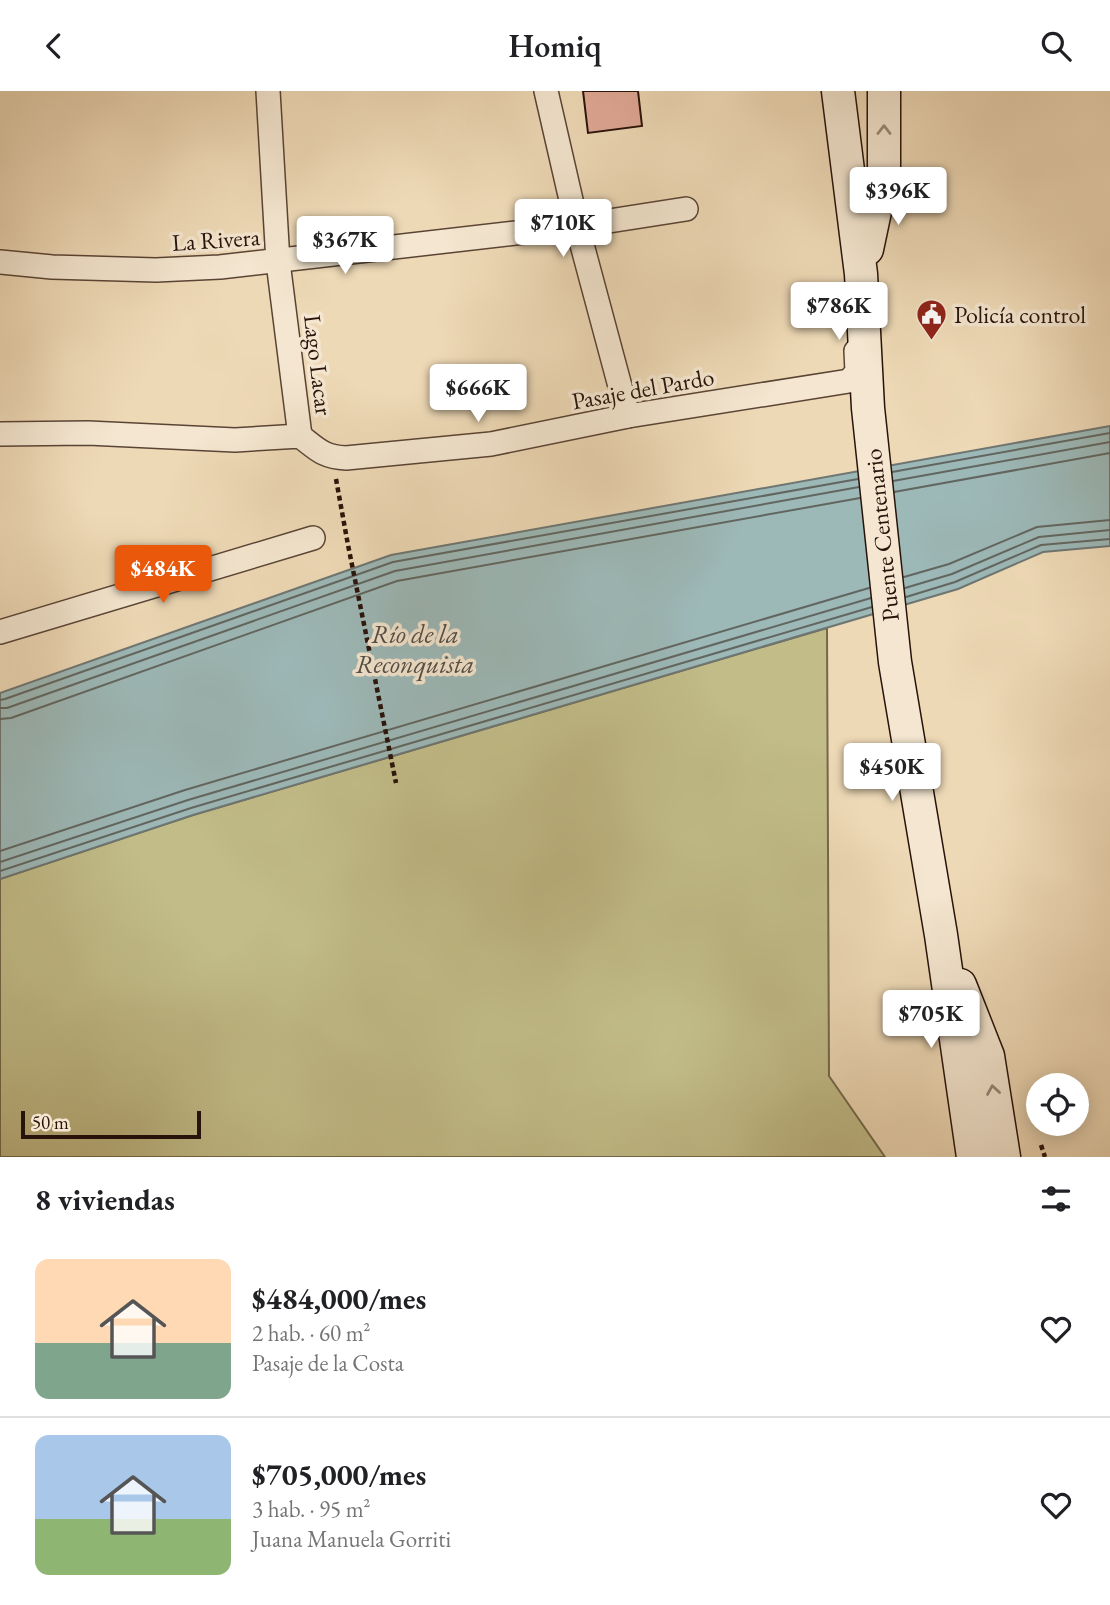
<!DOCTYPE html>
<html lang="es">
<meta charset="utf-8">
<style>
:root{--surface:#fff;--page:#f2f2f2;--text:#202124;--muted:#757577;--line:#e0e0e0;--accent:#ea580c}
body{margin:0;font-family:"EB Garamond",serif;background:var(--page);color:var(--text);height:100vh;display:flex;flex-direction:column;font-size:26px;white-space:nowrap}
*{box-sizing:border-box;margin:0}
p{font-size:23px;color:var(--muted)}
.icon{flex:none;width:38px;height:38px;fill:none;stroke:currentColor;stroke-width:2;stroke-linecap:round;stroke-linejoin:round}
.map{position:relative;height:1066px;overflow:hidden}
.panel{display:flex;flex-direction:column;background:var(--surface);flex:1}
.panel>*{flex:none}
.controls{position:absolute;left:1026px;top:982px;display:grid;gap:14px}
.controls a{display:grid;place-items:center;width:63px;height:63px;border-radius:50%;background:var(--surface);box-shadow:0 4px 18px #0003;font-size:35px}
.scale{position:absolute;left:21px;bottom:18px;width:180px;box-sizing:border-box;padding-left:7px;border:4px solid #28130a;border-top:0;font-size:19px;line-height:24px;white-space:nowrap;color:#28130a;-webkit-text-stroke:5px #f4e6d0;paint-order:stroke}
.price{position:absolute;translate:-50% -60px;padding:0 16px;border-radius:7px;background:#fff;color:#222;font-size:23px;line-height:46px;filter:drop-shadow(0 2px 4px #0008)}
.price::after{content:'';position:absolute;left:50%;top:42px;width:21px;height:16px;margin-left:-10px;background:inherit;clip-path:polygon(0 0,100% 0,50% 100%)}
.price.active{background:var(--accent);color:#fff}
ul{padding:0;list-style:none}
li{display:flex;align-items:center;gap:21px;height:175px;padding:0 35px}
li+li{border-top:2px solid var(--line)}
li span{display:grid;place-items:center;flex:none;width:196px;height:140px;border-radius:14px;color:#555}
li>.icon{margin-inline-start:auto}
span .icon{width:84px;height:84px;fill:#fffc;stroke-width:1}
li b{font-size:30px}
h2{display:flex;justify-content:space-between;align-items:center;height:84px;padding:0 35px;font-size:30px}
header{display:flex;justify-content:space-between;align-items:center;height:91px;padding:0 35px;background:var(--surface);font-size:32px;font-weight:600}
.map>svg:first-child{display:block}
.green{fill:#c1bc88;stroke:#746849;stroke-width:2}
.water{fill:#9cb8b7;stroke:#6e7672;stroke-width:2}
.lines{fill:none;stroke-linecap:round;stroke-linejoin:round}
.shore{stroke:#626660;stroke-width:2}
.building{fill:#e0a896;stroke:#28130a;stroke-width:2}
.minor-casing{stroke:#5a4435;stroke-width:26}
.secondary-casing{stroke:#28130a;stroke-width:35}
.path{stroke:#28130a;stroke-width:4.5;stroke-dasharray:5 3.5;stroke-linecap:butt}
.minor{stroke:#f4e6d0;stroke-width:23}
.secondary{stroke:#f4e6d0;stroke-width:32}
.oneway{stroke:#988777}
.labels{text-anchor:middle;stroke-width:7;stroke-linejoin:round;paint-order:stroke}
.street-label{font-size:24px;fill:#28130a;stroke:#f4e6d0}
.poi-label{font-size:24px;fill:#28130a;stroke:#f4e6d0;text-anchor:start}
.water-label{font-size:26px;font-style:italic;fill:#514d47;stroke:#f4e6d0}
</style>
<header><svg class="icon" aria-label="back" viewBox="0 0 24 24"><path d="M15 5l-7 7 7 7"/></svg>Homiq<svg class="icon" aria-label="search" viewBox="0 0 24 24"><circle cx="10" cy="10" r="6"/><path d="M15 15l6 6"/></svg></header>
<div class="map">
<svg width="1110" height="1066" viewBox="0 0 1110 1066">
<rect width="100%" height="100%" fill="#eed9b6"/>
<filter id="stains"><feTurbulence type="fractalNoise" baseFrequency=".00286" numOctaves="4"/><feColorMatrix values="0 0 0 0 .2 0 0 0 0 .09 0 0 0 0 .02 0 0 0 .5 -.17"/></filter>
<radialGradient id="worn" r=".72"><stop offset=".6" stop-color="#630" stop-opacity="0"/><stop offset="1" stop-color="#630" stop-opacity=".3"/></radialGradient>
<polygon class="green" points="827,537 829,985 885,1066 0,1066 0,788 193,724"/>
<polygon class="water" points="1110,335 1110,455 1043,461 958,498 193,724 0,788 0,602 391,464"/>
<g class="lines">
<g class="shore">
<polyline points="892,381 1110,342"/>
<polyline points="893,390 1110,351"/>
<polyline points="894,401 1110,362"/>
<polyline points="904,486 949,473 1037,436 1110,429"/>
<polyline points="905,497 952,483 1039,446 1110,439"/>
<polyline points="906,506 955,491 1041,454 1110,448"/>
<polyline points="0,609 5,608 393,471 858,388"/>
<polyline points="0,617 7,617 395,480 859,396"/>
<polyline points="0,628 11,627 397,490 860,407"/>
<polyline points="0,760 185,699 869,497"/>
<polyline points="0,771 188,709 871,507"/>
<polyline points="0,780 191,717 872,516"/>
</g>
</g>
<polygon class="building" points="583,0 638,0 642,35 588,42"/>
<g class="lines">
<defs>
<g id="minor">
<polyline points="268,0 278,171 300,345"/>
<polyline points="546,0 577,135 628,325"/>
<polyline points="0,171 52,176 156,179 220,176 577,135 686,118"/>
<path d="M 0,343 L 88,342 L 235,349 L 300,345 C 317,358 323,366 346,367 L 491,353 L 628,325 L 849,290 L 857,281 L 856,260"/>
<polyline points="0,541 313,447"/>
</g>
<g id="secondary">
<polyline points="838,0 861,183 868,317 895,571 941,844 973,1066"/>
<polyline points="867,158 884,78 884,0"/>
<polyline points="960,894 988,965 1004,1066"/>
</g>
</defs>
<use href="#minor" class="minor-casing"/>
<use href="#secondary" class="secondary-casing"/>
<g class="path">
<polyline points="336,388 348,454 396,692"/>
<polyline points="1041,1054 1045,1066"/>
</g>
<use href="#minor" class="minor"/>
<use href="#secondary" class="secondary"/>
</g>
<defs><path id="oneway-chevron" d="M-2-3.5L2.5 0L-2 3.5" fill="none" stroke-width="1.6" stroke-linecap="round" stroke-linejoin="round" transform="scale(1.75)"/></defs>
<g class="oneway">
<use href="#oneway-chevron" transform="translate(884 39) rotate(-90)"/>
<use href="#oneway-chevron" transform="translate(993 999) rotate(-99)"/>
</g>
<defs>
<symbol id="civic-pin" viewBox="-11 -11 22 30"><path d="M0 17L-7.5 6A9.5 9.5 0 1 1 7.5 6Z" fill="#8f2418" stroke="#f4e6d0"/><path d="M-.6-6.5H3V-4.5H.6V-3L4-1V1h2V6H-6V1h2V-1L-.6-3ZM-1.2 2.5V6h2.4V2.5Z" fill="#fff"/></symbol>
</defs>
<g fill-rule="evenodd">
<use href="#civic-pin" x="914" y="206" width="35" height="47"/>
</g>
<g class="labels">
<g class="street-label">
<text transform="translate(216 149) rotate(-4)" y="8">La Rivera</text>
<text transform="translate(318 274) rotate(83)" y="8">Lago Lacar</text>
<text transform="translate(643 298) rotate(-10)" y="8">Pasaje del Pardo</text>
<text transform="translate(882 444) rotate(-96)" y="8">Puente Centenario</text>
</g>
<g class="poi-label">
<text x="954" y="232">Policía control</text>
</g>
<g class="water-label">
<text x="415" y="552">Río de la<tspan x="415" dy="30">Reconquista</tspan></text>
</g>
</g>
<rect width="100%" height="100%" filter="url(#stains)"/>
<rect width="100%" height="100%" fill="url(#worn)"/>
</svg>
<div class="controls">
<a><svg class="icon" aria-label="locate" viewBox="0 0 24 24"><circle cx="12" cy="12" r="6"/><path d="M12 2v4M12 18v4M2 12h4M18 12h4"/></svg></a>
</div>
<div class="scale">50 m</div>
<b class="price" style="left:898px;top:136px">$396K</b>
<b class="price" style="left:563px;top:168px">$710K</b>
<b class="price" style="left:345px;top:185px">$367K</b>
<b class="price" style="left:839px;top:251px">$786K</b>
<b class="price" style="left:478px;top:333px">$666K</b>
<b class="price active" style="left:163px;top:514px">$484K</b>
<b class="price" style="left:892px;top:712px">$450K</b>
<b class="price" style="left:931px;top:959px">$705K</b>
</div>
<section class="panel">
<h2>8 viviendas<svg class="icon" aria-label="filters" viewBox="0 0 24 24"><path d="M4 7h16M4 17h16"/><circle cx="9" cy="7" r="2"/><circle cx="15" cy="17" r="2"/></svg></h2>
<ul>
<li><span style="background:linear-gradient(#ffd9b3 60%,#7fa58c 0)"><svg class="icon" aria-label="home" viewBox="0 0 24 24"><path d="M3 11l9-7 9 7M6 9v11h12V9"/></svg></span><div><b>$484,000/mes</b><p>2 hab. · 60 m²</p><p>Pasaje de la Costa</p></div><svg class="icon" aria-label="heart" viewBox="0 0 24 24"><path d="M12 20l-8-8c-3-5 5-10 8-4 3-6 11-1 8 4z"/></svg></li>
<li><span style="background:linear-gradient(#a9c7e8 60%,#8fb573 0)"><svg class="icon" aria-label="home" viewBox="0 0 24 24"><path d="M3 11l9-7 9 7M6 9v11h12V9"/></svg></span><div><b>$705,000/mes</b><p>3 hab. · 95 m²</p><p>Juana Manuela Gorriti</p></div><svg class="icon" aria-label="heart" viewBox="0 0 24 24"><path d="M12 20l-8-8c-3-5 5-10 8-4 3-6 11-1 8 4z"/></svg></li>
</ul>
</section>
